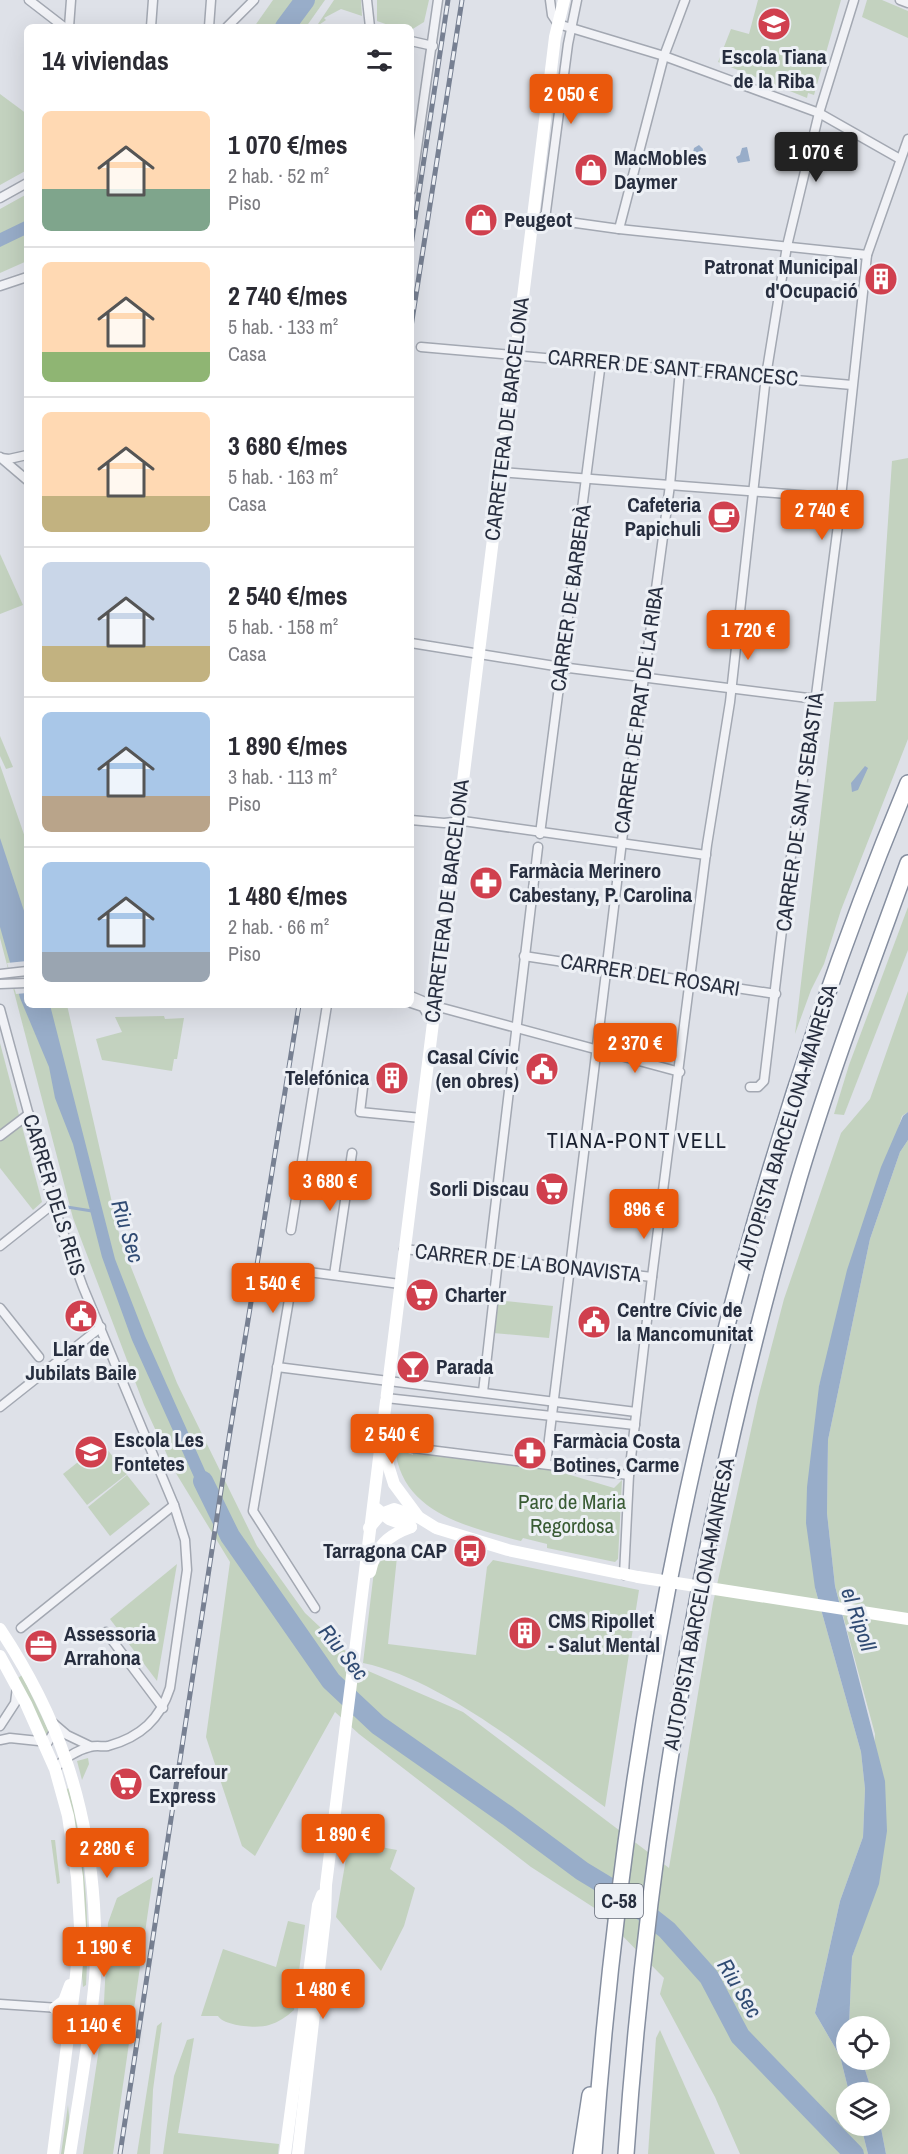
<!DOCTYPE html>
<html lang="es">
<meta charset="utf-8">
<style>
:root{--surface:#fff;--page:#f2f2f3;--text:#2b2b33;--muted:#7c7c81;--line:#e1e1e2;--accent:#ea580c}
body{margin:0;font-family:"Archivo Narrow",sans-serif;background:var(--page);color:var(--text);height:100vh;display:flex;flex-direction:column;font-size:22px;white-space:nowrap}
*{box-sizing:border-box;margin:0}
p{font-size:20px;color:var(--muted)}
.icon{flex:none;width:33px;height:33px;fill:none;stroke:currentColor;stroke-width:2;stroke-linecap:round;stroke-linejoin:round}
.map{position:relative;flex:1;overflow:hidden}
.drawer{position:absolute;left:24px;top:24px;width:390px;height:984px;display:flex;flex-direction:column;background:var(--surface);border-radius:9px;box-shadow:0 6px 24px #0002}
.drawer>*{flex:none}
.fabs{position:absolute;left:836px;top:2016px;display:grid;gap:12px}
.fabs a{display:grid;place-items:center;width:54px;height:54px;border-radius:50%;background:var(--surface);box-shadow:0 6px 24px #0002;font-size:30px}
.price{position:absolute;translate:-50% -51px;padding:0 14px;border-radius:6px;background:var(--accent);color:#fff;font-size:20px;line-height:39px;filter:drop-shadow(0 2px 3px #0008)}
.price::after{content:'';position:absolute;left:50%;top:36px;width:18px;height:14px;margin-left:-9px;background:inherit;clip-path:polygon(0 0,100% 0,50% 100%)}
.price.active{background:#222;color:#fff}
ul{padding:0;list-style:none}
li{display:flex;align-items:center;gap:18px;height:150px;padding:0 18px}
li+li{border-top:2px solid var(--line)}
li span{display:grid;place-items:center;flex:none;width:168px;height:120px;border-radius:9px;color:#555}
li>.icon{margin-inline-start:auto}
span .icon{width:72px;height:72px;fill:#fffc;stroke-width:1}
li b{font-size:26px}
h2{display:flex;justify-content:space-between;align-items:center;height:72px;padding:0 18px;font-size:26px}
.map>svg:first-child{display:block}
.green{fill:#c3d2bf}
.water{fill:#98adc9}
.pier{fill:#dee1e8}
.lines{fill:none;stroke-linecap:round;stroke-linejoin:round}
.stream{stroke:#98adc9;stroke-width:3}
.river{stroke:#98adc9;stroke-width:20}
.street-casing{stroke:#a3a8b2;stroke-width:11}
.highway-casing{stroke:#858e9f;stroke-width:18}
.street{stroke:#f1f2f6;stroke-width:8}
.secondary{stroke:#fff;stroke-width:12}
.highway{stroke:#fff;stroke-width:15}
.rail-casing{stroke:#778092;stroke-width:5}
.rail{stroke:#edf0f5;stroke-width:3;stroke-dasharray:9;stroke-linecap:butt}
.secondary-bridge{stroke:#fff;stroke-width:12}
.labels{text-anchor:middle;stroke-width:6;stroke-linejoin:round;paint-order:stroke}
.shield{fill:#edf0f5;stroke:#626876;stroke-width:1.5}
.shield-label{font-size:20px;font-weight:bold;fill:#272e3f}
.poi-label{font-size:21px;font-weight:bold;fill:#272e3f;stroke:#edf0f5;text-anchor:start}
.street-label{font-size:21px;fill:#272e3f;stroke:#edf0f5}
.park-label{font-size:21px;fill:#395b34;stroke:#edf0f5}
.neighbourhood-label{font-size:22px;letter-spacing:1.5px;fill:#19202f;stroke:#edf0f5}
.water-label{font-size:22px;font-style:italic;fill:#304b73;stroke:#edf0f5}
</style>
<div class="map">
<svg width="908" height="2154" viewBox="0 0 908 2154">
<rect width="100%" height="100%" fill="#dee1e8"/>
<g class="green">
<polygon points="273,0 325,0 306,27 254,27"/>
<polygon points="334,0 361,0 362,16 341,9 324,18 326,20 316,27"/>
<polygon points="377,0 429,0 424,22 411,30 411,27 394,27 377,21"/>
<polygon points="758,0 841,0 814,95 808,93 807,98 718,62 731,29 749,34"/>
<polygon points="867,0 882,0 908,11 908,38 862,17"/>
<polygon points="0,94 27,114 27,170 0,185"/>
<polygon points="27,194 27,261 0,273 0,209"/>
<polygon points="908,458 908,739 841,910 824,964 811,990 795,1034 834,702 876,701 892,461"/>
<polygon points="0,554 23,605 0,614"/>
<polygon points="0,736 13,767 6,769 0,756"/>
<polygon points="0,765 27,843 27,1005 67,1005 121,1242 177,1383 257,1546 305,1613 366,1670 463,1712 669,1868 713,1603 758,1398 784,1299 841,1133 870,1099 908,991 908,1112 902,1116 819,1386 815,1588 861,1752 865,1789 863,1837 840,1901 815,2013 840,2056 849,2092 846,2092 846,2126 861,2126 868,2154 740,2154 715,2097 660,1994 664,1978 596,1909 531,1867 359,1734 335,1712 255,1856 242,1846 206,1737 230,1562 174,1470 144,1405 73,1218 0,938"/>
<polygon points="908,907 908,950 844,1115 834,1114 849,1065"/>
<polygon points="164,1016 165,1019 184,1018 177,1059 174,1059 172,1071 102,1060 96,1039 122,1032 115,1017"/>
<polygon points="0,1043 42,1202 33,1210 0,1168"/>
<polygon points="908,1140 908,2154 886,2154 879,2118 879,2092 872,2092 862,2060 879,2060 879,2026 849,2026 852,1957 862,1928 875,1734 835,1586 827,1513 828,1440 870,1239 900,1152"/>
<polygon points="497,1300 553,1306 549,1338 493,1333"/>
<polygon points="102,1443 127,1474 87,1505 63,1474"/>
<path d="M 403,1451 L 413,1455 L 413,1453 L 557,1471 L 614,1488 L 622,1480 L 618,1559 L 615,1562 L 547,1548 L 547,1544 L 523,1538 L 521,1541 C 471,1528 406,1514 396,1455 Z"/>
<polygon points="127,1475 150,1504 110,1536 88,1507"/>
<path d="M 393,1550 L 401,1551 L 397,1557 L 388,1644 L 476,1655 L 487,1567 L 493,1560 L 639,1590 L 605,1807 C 537,1759 445,1680 363,1663 L 374,1571 L 386,1553 Z"/>
<polygon points="177,1564 157,1681 110,1619"/>
<polygon points="22,1675 50,1734 49,1735 45,1734 18,1678"/>
<polygon points="88,1758 89,1764 82,1780 77,1761"/>
<path d="M 69,1788 C 85,1854 90,1917 86,1985 L 83,1987 L 64,1790 Z"/>
<polygon points="51,1840 55,1840 60,1883 57,1884"/>
<polygon points="349,1841 397,1850 390,1869 415,1888 404,1926 381,1971 336,1917"/>
<polygon points="153,1877 113,2154 83,2154 103,2022 108,1923 117,1898"/>
<path d="M 288,1921 L 305,1925 L 294,2010 C 286,2017 279,2022 269,2025 C 258,2029 224,2026 218,2016 L 201,2016 L 223,1949 L 276,1967 Z"/>
<polygon points="162,2022 153,2090 150,2154 137,2154 157,2026"/>
<polygon points="660,2030 715,2154 648,2154 656,2038"/>
<polygon points="194,2038 178,2133 279,2144 278,2154 163,2154 174,2076 187,2040"/>
<polygon points="68,2105 70,2127 66,2154 61,2154"/>
</g>
<g class="water">
<polygon points="699,145 703,149 702,155 705,162 702,165 692,157 694,148"/>
<polygon points="747,147 750,161 738,163 736,157 740,155 742,148"/>
<polygon points="27,220 27,234 0,247 0,233"/>
<polygon points="865,766 868,768 858,790 852,792 851,783"/>
<polygon points="0,838 27,920 27,1005 50,1005 115,1259 145,1336 216,1495 212,1517 132,1340 102,1257 73,1144 55,1098 49,1067 20,998 0,927"/>
<polygon points="908,1112 908,1140 900,1152 870,1239 828,1440 827,1513 835,1586 885,1781 887,1831 879,1884 852,1957 849,2026 846,2026 846,2060 862,2060 872,2092 849,2092 840,2056 815,2013 840,1901 863,1837 865,1789 861,1752 815,1588 806,1523 807,1487 819,1386 847,1270 881,1167 903,1116"/>
<polygon points="879,2118 886,2154 868,2154 861,2126 879,2126"/>
</g>
<polygon class="pier" points="27,961 27,993 16,994 7,963"/>
<g class="lines">
<polyline class="stream" points="67,1207 92,1211"/>
<g class="river">
<polyline points="285,27 305,0"/>
<polyline points="203,1481 230,1536 331,1681 378,1725 508,1816 582,1871 625,1897 667,1930 709,1977 740,2036 854,2154"/>
</g>
<defs>
<g id="street">
<polyline points="29,0 64,27"/>
<polyline points="367,0 370,27"/>
<polyline points="550,0 552,15 558,24 664,56 819,113 900,159"/>
<polyline points="900,0 908,3"/>
<polyline points="69,27 71,0"/>
<polyline points="151,27 153,0"/>
<polyline points="209,27 211,0"/>
<polyline points="227,27 254,0"/>
<polyline points="411,41 433,46"/>
<polyline points="411,190 438,0"/>
<polyline points="0,198 27,183"/>
<polyline points="533,217 619,229 867,255"/>
<polyline points="545,219 568,44 577,0"/>
<polyline points="619,229 664,56 685,0"/>
<polyline points="0,286 27,277"/>
<polyline points="421,347 852,385"/>
<polyline points="0,457 27,480"/>
<polyline points="1,458 9,459 27,455"/>
<polyline points="500,472 839,498"/>
<polyline points="411,643 561,667 816,699"/>
<polyline points="411,820 444,823 463,821 706,855"/>
<polyline points="540,834 601,362"/>
<polyline points="524,956 776,994"/>
<polyline points="0,974 27,971"/>
<polyline points="0,984 27,983"/>
<polyline points="411,996 435,1006 680,1072"/>
<polyline points="411,1003 423,1007 433,1023"/>
<path d="M 0,1009 L 53,1204 L 83,1287 L 174,1505 L 185,1540 L 187,1570 L 170,1688 C 160,1719 141,1737 108,1746 C 103,1747 96,1745 90,1747 C 77,1750 63,1759 55,1769"/>
<polyline points="363,1087 360,1112 421,1118"/>
<polyline points="750,1087 758,1087 764,1081 790,863 815,703 838,525 867,255 908,139"/>
<polyline points="0,1136 29,1114"/>
<polyline points="291,1230 327,1005"/>
<polyline points="0,1246 53,1204"/>
<polyline points="404,1249 652,1277"/>
<polyline points="489,1259 538,847"/>
<polyline points="334,1275 352,1153"/>
<polyline points="0,1308 39,1357"/>
<polyline points="277,1367 636,1412"/>
<polyline points="483,1392 498,1260"/>
<polyline points="386,1398 635,1425"/>
<polyline points="0,1407 101,1327"/>
<polyline points="413,1448 629,1475"/>
<polyline points="546,1464 623,833 670,485 680,370"/>
<polyline points="624,1575 629,1475 652,1277 707,845 730,702 766,376 787,246 819,113 854,0"/>
<polyline points="315,1608 253,1511 293,1276 301,1271 400,1284"/>
<polyline points="21,1628 174,1505"/>
<polyline points="106,1632 163,1708"/>
<polyline points="53,1723 67,1735 90,1746"/>
<polyline points="0,1726 15,1703 17,1687"/>
<polyline points="0,1740 10,1738 48,1742 55,1730"/>
<polyline points="0,2004 59,2008"/>
</g>
<g id="highway">
<polyline points="581,2154 590,2095"/>
<path d="M 594,2154 C 627,1685 727,1218 908,783"/>
<path d="M 626,2154 C 649,1823 706,1496 799,1178 C 831,1071 870,968 908,863"/>
</g>
</defs>
<use href="#street" class="street-casing"/>
<use href="#highway" class="highway-casing"/>
<use href="#street" class="street"/>
<g class="secondary">
<polyline points="383,1449 394,1484 417,1515"/>
<polyline points="377,1509 389,1519 411,1527"/>
<polyline points="369,1528 381,1514 394,1509 420,1518 436,1528 508,1550 638,1577"/>
<path d="M 370,1572 C 375,1547 388,1535 411,1527"/>
<path d="M 0,1629 C 58,1716 87,1801 94,1905 C 95,1929 97,1954 95,1978 C 90,2037 79,2096 70,2154"/>
<polyline points="0,1656 26,1704 55,1769 68,1816 77,1877 80,1927 76,1975 53,2154"/>
<polyline points="55,2008 64,2001 70,1985"/>
<polyline points="285,2154 318,1905 322,1895"/>
<polyline points="298,2154 325,1917 326,1885 543,136 555,37 564,0"/>
</g>
<use href="#highway" class="highway"/>
<defs>
<g id="rail">
<polyline points="411,246 448,0"/>
<polyline points="411,327 462,0"/>
<polyline points="120,2154 229,1438 299,1005"/>
</g>
</defs>
<use href="#rail" class="rail-casing"/>
<use href="#rail" class="rail"/>
<polyline class="secondary-bridge" points="638,1577 908,1619"/>
</g>
<defs>
<symbol id="school-disc" viewBox="-11 -11 22 22"><circle r="9.5" fill="#d0404e" stroke="#edf0f5"/><path d="M0-5L7-2L0 1L-7-2ZM-4 1L0 2.5L4 1V4Q0 6-4 4Z" fill="#fff"/></symbol>
<symbol id="shop-disc" viewBox="-11 -11 22 22"><circle r="9.5" fill="#d0404e" stroke="#edf0f5"/><path d="M-5-2.5h2.3a2.7 3.5 0 0 1 5.4 0H5L5.5 6h-11ZM-1.5-2.5h3a1.5 2.3 0 0 0-3 0Z" fill="#fff"/></symbol>
<symbol id="building-disc" viewBox="-11 -11 22 22"><circle r="9.5" fill="#d0404e" stroke="#edf0f5"/><path d="M-4-6H4V6H1V3H-1V6H-4ZM-2.5-4.3h1.7v1.8h-1.7ZM.8-4.3h1.7v1.8H.8ZM-2.5-1h1.7V.8h-1.7ZM.8-1h1.7V.8H.8Z" fill="#fff"/></symbol>
<symbol id="cafe-disc" viewBox="-11 -11 22 22"><circle r="9.5" fill="#d0404e" stroke="#edf0f5"/><path d="M-5.5-4.5H6V0H3Q3 3.5 0 3.5H-2.5Q-5.5 3.5-5.5 0ZM3-3.2v2h1.7v-2ZM-6 4.5H4V6H-6Z" fill="#fff"/></symbol>
<symbol id="pharmacy-disc" viewBox="-11 -11 22 22"><circle r="9.5" fill="#d0404e" stroke="#edf0f5"/><path d="M-2-6h4v4h4v4h-4v4h-4v-4h-4v-4h4Z" fill="#fff"/></symbol>
<symbol id="civic-disc" viewBox="-11 -11 22 22"><circle r="9.5" fill="#d0404e" stroke="#edf0f5"/><path d="M-.6-6.5H3V-4.5H.6V-3L4-1V1h2V6H-6V1h2V-1L-.6-3ZM-1.2 2.5V6h2.4V2.5Z" fill="#fff"/></symbol>
<symbol id="supermarket-disc" viewBox="-11 -11 22 22"><circle r="9.5" fill="#d0404e" stroke="#edf0f5"/><path d="M-6-5.5h2.5l.6 2H6L4.5 2H-2.5L-4.4-4H-6ZM-1.5 3.2a1.3 1.3 0 1 0 .1 0ZM3 3.2a1.3 1.3 0 1 0 .1 0Z" fill="#fff"/></symbol>
<symbol id="bar-disc" viewBox="-11 -11 22 22"><circle r="9.5" fill="#d0404e" stroke="#edf0f5"/><path d="M-6-5H6L.8 .8V4.5H3.5V6h-7V4.5H-.8V.8Z" fill="#fff"/></symbol>
<symbol id="bus-disc" viewBox="-11 -11 22 22"><circle r="9.5" fill="#d0404e" stroke="#edf0f5"/><path d="M-5-6H5V4H4V6H2V4H-2V6H-4V4H-5ZM-3.5-4V0h7V-4ZM-3.5 1.2v1.5H-2V1.2ZM2 1.2v1.5H3.5V1.2Z" fill="#fff"/></symbol>
<symbol id="office-disc" viewBox="-11 -11 22 22"><circle r="9.5" fill="#d0404e" stroke="#edf0f5"/><path d="M-6-3h4V-5.5h4V-3h4V5H-6ZM-1-4.5V-3h2v-1.5ZM-6 0V1H6V0Z" fill="#fff"/></symbol>
</defs>
<g fill-rule="evenodd">
<use href="#school-disc" x="755" y="5" width="38" height="38"/>
<use href="#shop-disc" x="572" y="151" width="38" height="38"/>
<use href="#shop-disc" x="462" y="201" width="38" height="38"/>
<use href="#building-disc" x="862" y="260" width="38" height="38"/>
<use href="#cafe-disc" x="705" y="498" width="38" height="38"/>
<use href="#pharmacy-disc" x="467" y="864" width="38" height="38"/>
<use href="#civic-disc" x="523" y="1050" width="38" height="38"/>
<use href="#building-disc" x="373" y="1059" width="38" height="38"/>
<use href="#supermarket-disc" x="533" y="1170" width="38" height="38"/>
<use href="#supermarket-disc" x="403" y="1276" width="38" height="38"/>
<use href="#civic-disc" x="62" y="1297" width="38" height="38"/>
<use href="#civic-disc" x="575" y="1303" width="38" height="38"/>
<use href="#bar-disc" x="394" y="1348" width="38" height="38"/>
<use href="#school-disc" x="72" y="1433" width="38" height="38"/>
<use href="#pharmacy-disc" x="511" y="1434" width="38" height="38"/>
<use href="#bus-disc" x="451" y="1532" width="38" height="38"/>
<use href="#building-disc" x="506" y="1614" width="38" height="38"/>
<use href="#office-disc" x="22" y="1627" width="38" height="38"/>
<use href="#supermarket-disc" x="107" y="1765" width="38" height="38"/>
</g>
<g class="labels">
<rect class="shield" x="595" y="1884" width="48" height="34" rx="4.5"/>
<g class="shield-label">
<text x="619" y="1908">C-58</text>
</g>
<g class="poi-label">
<text x="774" y="64" text-anchor="middle">Escola Tiana<tspan x="774" dy="24">de la Riba</tspan></text>
<text x="614" y="165">MacMobles<tspan x="614" dy="24">Daymer</tspan></text>
<text x="504" y="227">Peugeot</text>
<text x="858" y="274" text-anchor="end">Patronat Municipal<tspan x="858" dy="24">d'Ocupació</tspan></text>
<text x="701" y="512" text-anchor="end">Cafeteria<tspan x="701" dy="24">Papichuli</tspan></text>
<text x="509" y="878">Farmàcia Merinero<tspan x="509" dy="24">Cabestany, P. Carolina</tspan></text>
<text x="519" y="1064" text-anchor="end">Casal Cívic<tspan x="519" dy="24">(en obres)</tspan></text>
<text x="369" y="1085" text-anchor="end">Telefónica</text>
<text x="529" y="1196" text-anchor="end">Sorli Discau</text>
<text x="445" y="1302">Charter</text>
<text x="617" y="1317">Centre Cívic de<tspan x="617" dy="24">la Mancomunitat</tspan></text>
<text x="81" y="1356" text-anchor="middle">Llar de<tspan x="81" dy="24">Jubilats Baile</tspan></text>
<text x="436" y="1374">Parada</text>
<text x="114" y="1447">Escola Les<tspan x="114" dy="24">Fontetes</tspan></text>
<text x="553" y="1448">Farmàcia Costa<tspan x="553" dy="24">Botines, Carme</tspan></text>
<text x="447" y="1558" text-anchor="end">Tarragona CAP</text>
<text x="548" y="1628">CMS Ripollet<tspan x="548" dy="24">- Salut Mental</tspan></text>
<text x="64" y="1641">Assessoria<tspan x="64" dy="24">Arrahona</tspan></text>
<text x="149" y="1779">Carrefour<tspan x="149" dy="24">Express</tspan></text>
</g>
<g class="street-label">
<text transform="translate(673 368) rotate(5)" y="7">CARRER DE SANT FRANCESC</text>
<text transform="translate(507 419) rotate(-83)" y="7">CARRETERA DE BARCELONA</text>
<text transform="translate(571 598) rotate(-82)" y="7">CARRER DE BARBERÀ</text>
<text transform="translate(639 710) rotate(-82)" y="7">CARRER DE PRAT DE LA RIBA</text>
<text transform="translate(800 812) rotate(-82)" y="7">CARRER DE SANT SEBASTIÀ</text>
<text transform="translate(447 901) rotate(-83)" y="7">CARRETERA DE BARCELONA</text>
<text transform="translate(650 975) rotate(9)" y="7">CARRER DEL ROSARI</text>
<text transform="translate(787 1127) rotate(-73)" y="7">AUTOPISTA BARCELONA-MANRESA</text>
<text transform="translate(54 1195) rotate(73)" y="7">CARRER DELS REIS</text>
<text transform="translate(528 1263) rotate(6)" y="7">CARRER DE LA BONAVISTA</text>
<text transform="translate(699 1604) rotate(-79)" y="7">AUTOPISTA BARCELONA-MANRESA</text>
</g>
<g class="park-label">
<text x="572" y="1509">Parc de Maria<tspan x="572" dy="24">Regordosa</tspan></text>
</g>
<g class="neighbourhood-label">
<text x="637" y="1148">TIANA-PONT VELL</text>
</g>
<g class="water-label">
<text transform="translate(128 1231) rotate(73)" y="8">Riu Sec</text>
<text transform="translate(859 1619) rotate(71)" y="8">el Ripoll</text>
<text transform="translate(344 1652) rotate(51)" y="8">Riu Sec</text>
<text transform="translate(740 1988) rotate(59)" y="8">Riu Sec</text>
</g>
</g>
</svg>
<div class="fabs">
<a><svg class="icon" aria-label="locate" viewBox="0 0 24 24"><circle cx="12" cy="12" r="6"/><path d="M12 2v4M12 18v4M2 12h4M18 12h4"/></svg></a>
<a><svg class="icon" aria-label="layers" viewBox="0 0 24 24"><path d="M12 4l9 5-9 5-9-5zM3 14l9 5 9-5"/></svg></a>
</div>
<b class="price" style="left:571px;top:125px">2 050 €</b>
<b class="price active" style="left:816px;top:183px">1 070 €</b>
<b class="price" style="left:822px;top:541px">2 740 €</b>
<b class="price" style="left:748px;top:661px">1 720 €</b>
<b class="price" style="left:635px;top:1074px">2 370 €</b>
<b class="price" style="left:330px;top:1212px">3 680 €</b>
<b class="price" style="left:644px;top:1240px">896 €</b>
<b class="price" style="left:273px;top:1314px">1 540 €</b>
<b class="price" style="left:392px;top:1465px">2 540 €</b>
<b class="price" style="left:343px;top:1865px">1 890 €</b>
<b class="price" style="left:107px;top:1879px">2 280 €</b>
<b class="price" style="left:104px;top:1978px">1 190 €</b>
<b class="price" style="left:323px;top:2020px">1 480 €</b>
<b class="price" style="left:94px;top:2056px">1 140 €</b>
<section class="drawer">
<h2>14 viviendas<svg class="icon" aria-label="filters" viewBox="0 0 24 24"><path d="M4 7h16M4 17h16"/><circle cx="9" cy="7" r="2"/><circle cx="15" cy="17" r="2"/></svg></h2>
<ul>
<li><span style="background:linear-gradient(#ffd9b3 65%,#7fa58c 0)"><svg class="icon" aria-label="home" viewBox="0 0 24 24"><path d="M3 11l9-7 9 7M6 9v11h12V9"/></svg></span><div><b>1 070 €/mes</b><p>2 hab. · 52 m²</p><p>Piso</p></div></li>
<li><span style="background:linear-gradient(#ffd9b3 75%,#8fb573 0)"><svg class="icon" aria-label="home" viewBox="0 0 24 24"><path d="M3 11l9-7 9 7M6 9v11h12V9"/></svg></span><div><b>2 740 €/mes</b><p>5 hab. · 133 m²</p><p>Casa</p></div></li>
<li><span style="background:linear-gradient(#ffd9b3 70%,#c2b280 0)"><svg class="icon" aria-label="home" viewBox="0 0 24 24"><path d="M3 11l9-7 9 7M6 9v11h12V9"/></svg></span><div><b>3 680 €/mes</b><p>5 hab. · 163 m²</p><p>Casa</p></div></li>
<li><span style="background:linear-gradient(#c9d6e8 70%,#c2b280 0)"><svg class="icon" aria-label="home" viewBox="0 0 24 24"><path d="M3 11l9-7 9 7M6 9v11h12V9"/></svg></span><div><b>2 540 €/mes</b><p>5 hab. · 158 m²</p><p>Casa</p></div></li>
<li><span style="background:linear-gradient(#a9c7e8 70%,#b9a48a 0)"><svg class="icon" aria-label="home" viewBox="0 0 24 24"><path d="M3 11l9-7 9 7M6 9v11h12V9"/></svg></span><div><b>1 890 €/mes</b><p>3 hab. · 113 m²</p><p>Piso</p></div></li>
<li><span style="background:linear-gradient(#a9c7e8 75%,#9aa5b1 0)"><svg class="icon" aria-label="home" viewBox="0 0 24 24"><path d="M3 11l9-7 9 7M6 9v11h12V9"/></svg></span><div><b>1 480 €/mes</b><p>2 hab. · 66 m²</p><p>Piso</p></div></li>
</ul>
</section>
</div>
